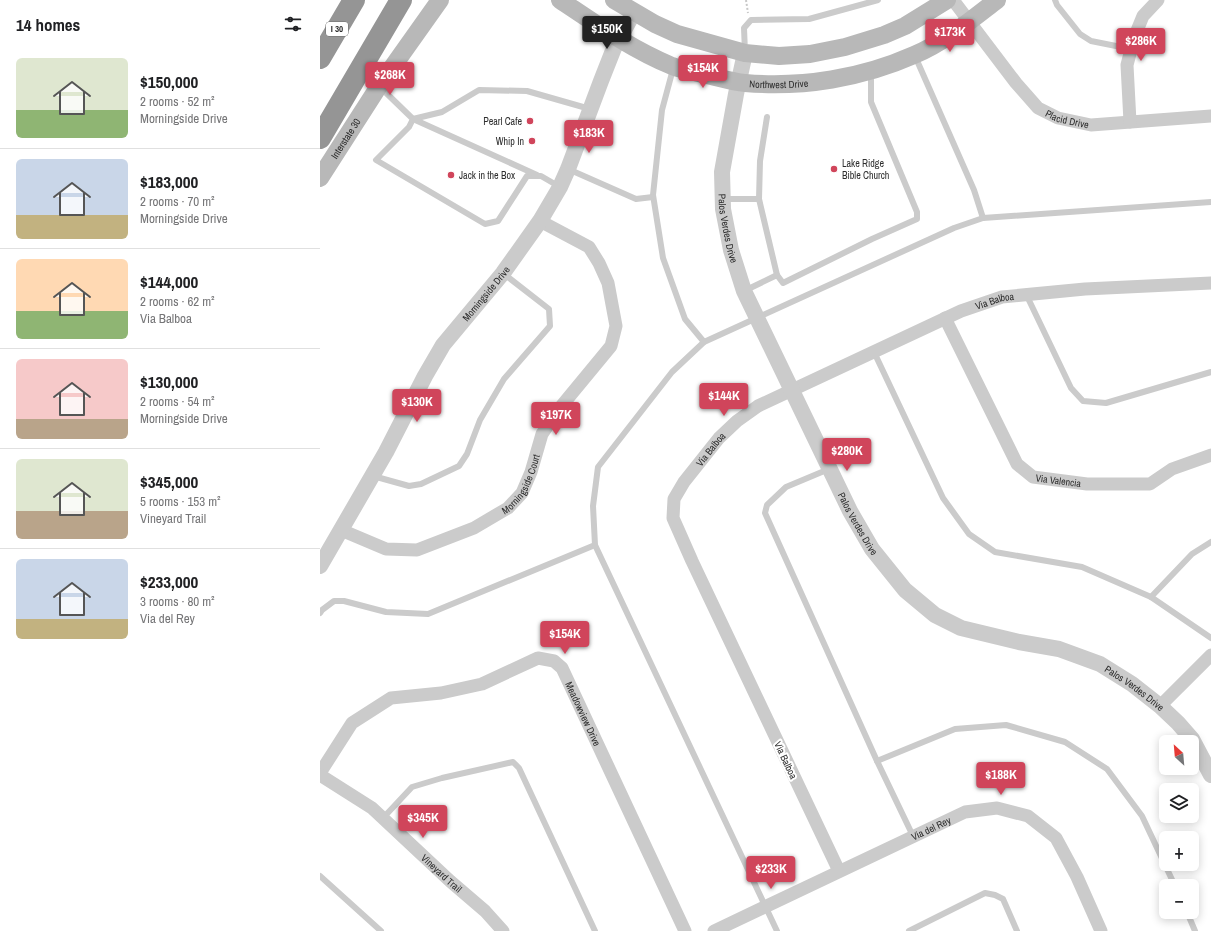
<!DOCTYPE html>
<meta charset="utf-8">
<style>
:root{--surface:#fff;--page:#f6f6f6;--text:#202124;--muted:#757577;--line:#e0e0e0;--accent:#d0455b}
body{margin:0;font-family:"Archivo Narrow",sans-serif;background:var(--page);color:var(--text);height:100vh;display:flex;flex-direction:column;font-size:15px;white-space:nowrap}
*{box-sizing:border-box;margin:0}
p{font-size:13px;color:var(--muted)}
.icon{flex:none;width:22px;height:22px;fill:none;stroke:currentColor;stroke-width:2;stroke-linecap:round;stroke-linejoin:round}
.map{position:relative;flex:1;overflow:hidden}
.sheet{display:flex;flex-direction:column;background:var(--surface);width:320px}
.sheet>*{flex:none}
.needle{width:26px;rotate:334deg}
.controls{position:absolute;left:839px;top:735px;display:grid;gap:8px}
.controls a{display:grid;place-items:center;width:40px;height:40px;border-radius:6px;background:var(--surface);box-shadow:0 2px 10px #0003;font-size:20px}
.price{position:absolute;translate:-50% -34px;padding:0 9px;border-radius:4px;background:var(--accent);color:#fff;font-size:13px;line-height:26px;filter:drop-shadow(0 1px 2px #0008)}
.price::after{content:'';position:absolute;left:50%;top:24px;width:12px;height:9px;margin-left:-6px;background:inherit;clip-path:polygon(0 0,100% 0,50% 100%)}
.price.on{background:#222;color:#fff}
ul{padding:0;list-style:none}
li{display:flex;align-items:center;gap:12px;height:100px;padding:0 16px}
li+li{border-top:1px solid var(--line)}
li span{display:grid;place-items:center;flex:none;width:112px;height:80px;border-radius:6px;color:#555}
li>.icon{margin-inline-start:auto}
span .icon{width:48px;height:48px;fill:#fffc;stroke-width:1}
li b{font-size:17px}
h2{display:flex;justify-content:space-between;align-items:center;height:48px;padding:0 16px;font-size:17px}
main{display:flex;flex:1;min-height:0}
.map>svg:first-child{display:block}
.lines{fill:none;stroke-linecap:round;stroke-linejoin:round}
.path{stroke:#c8c8c8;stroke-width:2;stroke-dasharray:2 2;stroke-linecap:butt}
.service{stroke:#cbcbcb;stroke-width:6}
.minor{stroke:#cbcbcb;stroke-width:13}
.tertiary{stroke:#cbcbcb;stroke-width:16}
.secondary{stroke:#b8b8b8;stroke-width:18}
.motorway{stroke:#959595;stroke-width:22}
.poi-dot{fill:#d0455b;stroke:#fff;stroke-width:1.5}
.labels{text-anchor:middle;stroke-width:4;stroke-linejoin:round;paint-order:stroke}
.shield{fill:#fff;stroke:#6d6d6d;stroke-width:1}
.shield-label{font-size:9px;font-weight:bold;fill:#2e2e2e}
.street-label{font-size:10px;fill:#2e2e2e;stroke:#fff}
.poi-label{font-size:10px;fill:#2e2e2e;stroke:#fff;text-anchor:end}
</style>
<main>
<section class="sheet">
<h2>14 homes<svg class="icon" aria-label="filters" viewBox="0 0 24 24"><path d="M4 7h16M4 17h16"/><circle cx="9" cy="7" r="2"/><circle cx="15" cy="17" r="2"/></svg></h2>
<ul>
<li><span style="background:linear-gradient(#dfe7d0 65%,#8fb573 0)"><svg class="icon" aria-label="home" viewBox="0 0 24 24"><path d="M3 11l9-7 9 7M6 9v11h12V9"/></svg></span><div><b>$150,000</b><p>2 rooms · 52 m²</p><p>Morningside Drive</p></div></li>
<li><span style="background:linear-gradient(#c9d6e8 70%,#c2b280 0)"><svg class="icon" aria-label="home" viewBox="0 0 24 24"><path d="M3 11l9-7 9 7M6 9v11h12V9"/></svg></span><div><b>$183,000</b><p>2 rooms · 70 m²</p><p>Morningside Drive</p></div></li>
<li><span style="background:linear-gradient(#ffd9b3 65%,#8fb573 0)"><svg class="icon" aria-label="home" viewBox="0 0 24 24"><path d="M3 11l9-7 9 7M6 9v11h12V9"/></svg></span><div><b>$144,000</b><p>2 rooms · 62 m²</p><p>Via Balboa</p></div></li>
<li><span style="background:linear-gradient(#f6c9c9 75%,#b9a48a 0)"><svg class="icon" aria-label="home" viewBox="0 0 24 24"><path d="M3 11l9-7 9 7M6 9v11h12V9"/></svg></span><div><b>$130,000</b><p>2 rooms · 54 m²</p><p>Morningside Drive</p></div></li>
<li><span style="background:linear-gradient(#dfe7d0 65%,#b9a48a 0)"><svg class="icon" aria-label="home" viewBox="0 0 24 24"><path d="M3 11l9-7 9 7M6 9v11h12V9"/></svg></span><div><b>$345,000</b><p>5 rooms · 153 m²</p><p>Vineyard Trail</p></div></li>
<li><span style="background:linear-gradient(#c9d6e8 75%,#c2b280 0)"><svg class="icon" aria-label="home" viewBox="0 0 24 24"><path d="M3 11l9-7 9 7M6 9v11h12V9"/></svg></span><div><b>$233,000</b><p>3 rooms · 80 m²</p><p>Via del Rey</p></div></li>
</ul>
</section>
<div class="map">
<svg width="891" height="931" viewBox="0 0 891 931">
<rect width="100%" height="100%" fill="#fff"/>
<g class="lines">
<polyline class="path" points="426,0 428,13"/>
<g class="service">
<polyline points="735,0 737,5 760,34 771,41 811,49"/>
<polyline points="425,52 424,28 431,20 489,19 558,0"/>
<polyline points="595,56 654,190 663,218"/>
<polyline points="353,69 342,110 333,195 343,258 365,319 384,342"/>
<polyline points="60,87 93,119 89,127 56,160 165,224 178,221 207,176 221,176 240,187"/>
<polyline points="93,119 122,112 159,90 207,91 270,109"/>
<polyline points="93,119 217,175"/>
<polyline points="248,169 316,199 333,197"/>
<polyline points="404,199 439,199 457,275"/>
<polyline points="439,199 440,161 447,117"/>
<polyline points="424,291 457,275 463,283 552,239 597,219 597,212 551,102 551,73"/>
<polyline points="706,294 751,388 763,401 786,403 891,372"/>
<polyline points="554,352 623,498 649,534 675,552 762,567 831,597 891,638"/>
<polyline points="509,469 466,487 447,505 445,513 557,761 593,836"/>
<polyline points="53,476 89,486 101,484 139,466 147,454 160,420 184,379 230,326 229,309 184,274"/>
<polyline points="831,597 872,554 891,542"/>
<polyline points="0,613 2,610 14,601 24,601 66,612 108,614 275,545"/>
<polyline points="557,761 635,729 686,725 745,742 787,769 822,816 855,886"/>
<polyline points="63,818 92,787 122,778 193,762 199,768 275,931"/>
<polyline points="0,876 61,931"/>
<polyline points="867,912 875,931"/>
<polyline points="457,931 275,545 273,506 278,467 352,372 384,342 634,228 663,218 891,202"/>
<polyline points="589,931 665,893 675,895 683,899 697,931"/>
</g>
<g class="minor">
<path id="s1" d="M 633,0 L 696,83 L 718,108 L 738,118 L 771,125 L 891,116"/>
<polyline points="810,122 807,65 814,38 823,16 838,0"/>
<path id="s2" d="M 625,318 L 697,464 L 713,477 L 767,484 L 830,484 L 852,469 L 891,455"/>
<path id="s3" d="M 21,530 L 66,549 L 97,550 L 154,528 L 188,508 L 202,493 L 211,472 L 222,434 L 239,409 L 291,346 L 296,326 L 288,283 L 279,263 L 269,247 L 220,221"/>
<polyline points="840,706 891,655"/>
<path id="s4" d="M 0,773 L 32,723 L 71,698 L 121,693 L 162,684 L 218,658 L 234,661 L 242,668 L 365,931"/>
<path id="s5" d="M 0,775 L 52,808 L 130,881 L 165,911 L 183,931"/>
<path id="s6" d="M 519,871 L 372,561 L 353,518 L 354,499 L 364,482 L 399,438 L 417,421 L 438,406 L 641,311 L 682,297 L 765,289 L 891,283"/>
<path id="s7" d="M 394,931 L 645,812 L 677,808 L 708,816 L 736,838 L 757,877 L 781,931"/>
</g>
<g class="tertiary">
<path id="s8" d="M 425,53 L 416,94 L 402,172 L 403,209 L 411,250 L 424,291 L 530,511 L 552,549 L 585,590 L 615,615 L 641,628 L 699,642 L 739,649 L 780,664 L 812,684 L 840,706 L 858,723 L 872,739 L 891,775"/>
<path id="s9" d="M 0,566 L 66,452 L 105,376 L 123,345 L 183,273 L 220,221 L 240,187 L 248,169 L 281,81 L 294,48 L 314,12"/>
</g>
<g class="secondary">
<path id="s10" d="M 240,0 C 276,24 311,49 352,66 C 363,70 376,72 387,75 C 400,78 413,82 425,83 C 483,88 542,78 594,55 C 625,42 651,20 677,0"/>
<polyline points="294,0 335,24 357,34 425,53 459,56 490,54 525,47 564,35 585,26 627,0"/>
<path id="s11" d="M 0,178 L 59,86 L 120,0"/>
</g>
<g class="motorway">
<polyline points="0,58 34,0"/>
<polyline points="0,138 81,0"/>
</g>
</g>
<g class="poi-dot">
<circle cx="210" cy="121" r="4"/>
<circle cx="212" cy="141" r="4"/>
<circle cx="514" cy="169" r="4"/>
<circle cx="131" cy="175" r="4"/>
</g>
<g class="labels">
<rect class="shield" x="6" y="22" width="22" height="14" rx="3"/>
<g class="shield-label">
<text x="17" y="32">I 30</text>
</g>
<g class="street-label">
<text dy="4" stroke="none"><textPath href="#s10" startOffset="239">Northwest Drive</textPath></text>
<text dy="4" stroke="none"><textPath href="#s1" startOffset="169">Placid Drive</textPath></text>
<text dy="4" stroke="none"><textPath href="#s11" startOffset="47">Interstate 30</textPath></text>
<text dy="4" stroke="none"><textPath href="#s8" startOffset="178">Palos Verdes Drive</textPath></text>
<text dy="4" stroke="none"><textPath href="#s9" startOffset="320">Morningside Drive</textPath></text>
<text dy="4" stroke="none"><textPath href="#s6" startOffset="795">Via Balboa</textPath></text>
<text dy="4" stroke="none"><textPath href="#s6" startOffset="471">Via Balboa</textPath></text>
<text dy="4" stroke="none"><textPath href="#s2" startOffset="209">Via Valencia</textPath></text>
<text dy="4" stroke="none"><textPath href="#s3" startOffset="208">Morningside Court</textPath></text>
<text dy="4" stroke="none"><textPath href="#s8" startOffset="502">Palos Verdes Drive</textPath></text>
<text dy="4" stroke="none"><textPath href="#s8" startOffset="838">Palos Verdes Drive</textPath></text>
<text dy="4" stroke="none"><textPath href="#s4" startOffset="337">Meadowview Drive</textPath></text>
<text transform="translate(466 760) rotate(65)" y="4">Via Balboa</text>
<text dy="4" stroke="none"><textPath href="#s7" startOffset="240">Via del Rey</textPath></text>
<text dy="4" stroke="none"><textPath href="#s5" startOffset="157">Vineyard Trail</textPath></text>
</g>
<g class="poi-label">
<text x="202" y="125">Pearl Cafe</text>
<text x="204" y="145">Whip In</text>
<text x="522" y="167" text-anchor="start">Lake Ridge<tspan x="522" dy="12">Bible Church</tspan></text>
<text x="139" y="179" text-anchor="start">Jack in the Box</text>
</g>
</g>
</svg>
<div class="controls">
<a><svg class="needle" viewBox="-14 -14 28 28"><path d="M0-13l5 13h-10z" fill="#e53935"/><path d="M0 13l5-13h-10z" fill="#757577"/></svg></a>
<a><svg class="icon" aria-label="layers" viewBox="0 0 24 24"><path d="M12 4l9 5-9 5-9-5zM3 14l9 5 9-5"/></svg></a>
<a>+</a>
<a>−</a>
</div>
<b class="price on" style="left:287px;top:50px">$150K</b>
<b class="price" style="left:630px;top:53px">$173K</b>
<b class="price" style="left:821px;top:62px">$286K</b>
<b class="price" style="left:383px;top:89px">$154K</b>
<b class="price" style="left:70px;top:96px">$268K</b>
<b class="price" style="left:269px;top:154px">$183K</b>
<b class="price" style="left:404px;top:417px">$144K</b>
<b class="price" style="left:97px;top:423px">$130K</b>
<b class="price" style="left:236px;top:436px">$197K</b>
<b class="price" style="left:527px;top:472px">$280K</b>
<b class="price" style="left:245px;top:655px">$154K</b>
<b class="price" style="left:681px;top:796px">$188K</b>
<b class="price" style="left:103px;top:839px">$345K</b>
<b class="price" style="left:451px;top:890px">$233K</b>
</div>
</main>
